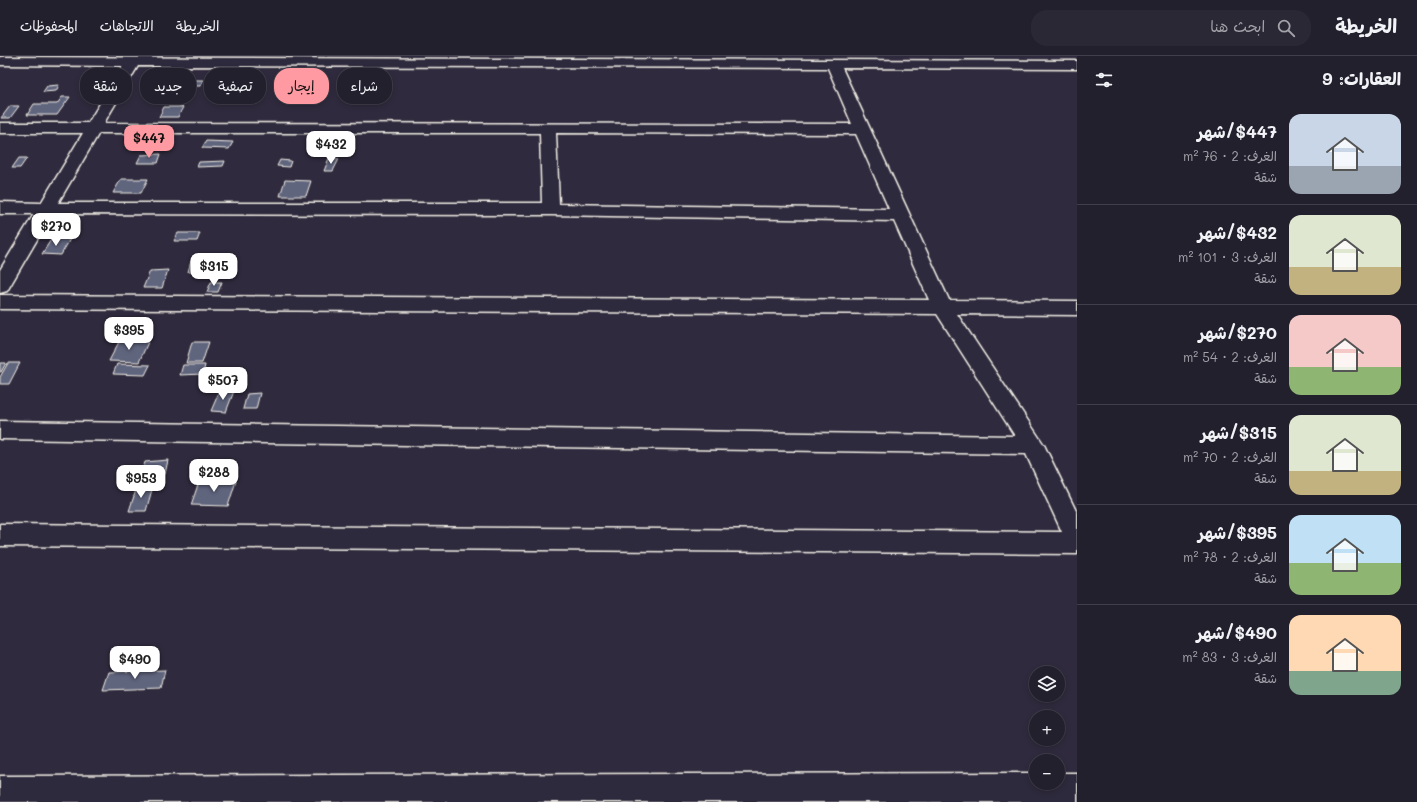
<!DOCTYPE html>
<html lang="ar">
<meta charset="utf-8">
<style>
:root{--surface:#23202e;--page:#2b2836;--text:#f1f3f6;--muted:#a3a3aa;--line:#403e4a;--accent:#ff9aa2}
body{margin:0;font-family:Mali,"Playpen Sans Arabic",sans-serif;background:var(--page);color:var(--text);direction:rtl;height:100vh;display:flex;flex-direction:column;font-size:15px;white-space:nowrap}
*{box-sizing:border-box;margin:0}
p{font-size:13px;color:var(--muted)}
.icon{flex:none;width:22px;height:22px;fill:none;stroke:currentColor;stroke-width:2;stroke-linecap:round;stroke-linejoin:round}
.map{position:relative;flex:1;overflow:hidden;direction:ltr}
.drawer{display:flex;flex-direction:column;background:var(--surface);width:340px}
.drawer>*{flex:none}
.hud{position:absolute;left:12px;top:12px;width:380px;height:36px;direction:rtl;display:flex;gap:8px}
.fabs{position:absolute;left:1029px;top:610px;display:grid;gap:8px}
.fabs a{display:grid;place-items:center;width:36px;height:36px;border-radius:50%;background:var(--surface);box-shadow:0 2px 6px #0003,0 0 0 1px var(--line);font-size:20px}
.price{position:absolute;translate:-50% -34px;padding:0 9px;border-radius:8px;background:#fff;color:#222;font-size:13px;line-height:26px;filter:drop-shadow(0 1px 2px #0008)}
.price::after{content:'';position:absolute;left:50%;top:24px;width:12px;height:9px;margin-left:-6px;background:inherit;clip-path:polygon(0 0,100% 0,50% 100%)}
.price.on{background:var(--accent);color:#111}
ul{padding:0;list-style:none}
li{display:flex;align-items:center;gap:12px;height:100px;padding:0 16px}
li+li{border-top:1px solid var(--line)}
li span{display:grid;place-items:center;flex:none;width:112px;height:80px;border-radius:12px;color:#555}
li>.icon{margin-inline-start:auto}
span .icon{width:48px;height:48px;fill:#fffc;stroke-width:1}
li b{font-size:17px}
h2{display:flex;justify-content:space-between;align-items:center;height:48px;padding:0 16px;font-size:17px}
.chip{padding:0 14px;border-radius:16px;background:var(--surface);box-shadow:0 2px 6px #0003,0 0 0 1px var(--line);font-size:14px;line-height:36px}
.chip.on{background:var(--accent);color:#111}
header{display:flex;align-items:center;gap:24px;box-sizing:border-box;height:56px;padding:0 20px;background:var(--surface);border-bottom:1px solid var(--line)}
header strong{font-size:19px}
nav{display:flex;gap:22px;margin-inline-start:auto;font-size:14px}
.search{width:280px;height:36px;background:var(--page);display:flex;align-items:center;gap:10px;box-sizing:border-box;padding:0 14px;border-radius:16px;color:var(--muted);font-size:15px}
main{display:flex;flex:1;min-height:0}
.map>svg:first-child{display:block}
.building{fill:#61657e;stroke:#f4f1e8}
.lines{fill:none;stroke-linecap:round;stroke-linejoin:round}
.minor-casing{stroke:#f4f1e8;stroke-width:3}
.minor{fill:#2f2a3d;fill-rule:evenodd}
</style>
<header>
<strong>الخريطة</strong>
<div class="search"><svg class="icon" aria-label="search" viewBox="0 0 24 24"><circle cx="10" cy="10" r="6"/><path d="M15 15l6 6"/></svg>ابحث هنا</div>
<nav><a>الخريطة</a><a>الاتجاهات</a><a>المحفوظات</a></nav>
</header>
<main>
<section class="drawer">
<h2>العقارات: 9<svg class="icon" aria-label="filters" viewBox="0 0 24 24"><path d="M4 7h16M4 17h16"/><circle cx="9" cy="7" r="2"/><circle cx="15" cy="17" r="2"/></svg></h2>
<ul>
<li><span style="background:linear-gradient(#c9d6e8 65%,#9aa5b1 0)"><svg class="icon" aria-label="home" viewBox="0 0 24 24"><path d="M3 11l9-7 9 7M6 9v11h12V9"/></svg></span><div><b>$447/شهر</b><p>الغرف: 2 · 76 m²</p><p>شقة</p></div></li>
<li><span style="background:linear-gradient(#dfe7d0 65%,#c2b280 0)"><svg class="icon" aria-label="home" viewBox="0 0 24 24"><path d="M3 11l9-7 9 7M6 9v11h12V9"/></svg></span><div><b>$432/شهر</b><p>الغرف: 3 · 101 m²</p><p>شقة</p></div></li>
<li><span style="background:linear-gradient(#f6c9c9 65%,#8fb573 0)"><svg class="icon" aria-label="home" viewBox="0 0 24 24"><path d="M3 11l9-7 9 7M6 9v11h12V9"/></svg></span><div><b>$270/شهر</b><p>الغرف: 2 · 54 m²</p><p>شقة</p></div></li>
<li><span style="background:linear-gradient(#dfe7d0 70%,#c2b280 0)"><svg class="icon" aria-label="home" viewBox="0 0 24 24"><path d="M3 11l9-7 9 7M6 9v11h12V9"/></svg></span><div><b>$315/شهر</b><p>الغرف: 2 · 70 m²</p><p>شقة</p></div></li>
<li><span style="background:linear-gradient(#bfe0f5 60%,#8fb573 0)"><svg class="icon" aria-label="home" viewBox="0 0 24 24"><path d="M3 11l9-7 9 7M6 9v11h12V9"/></svg></span><div><b>$395/شهر</b><p>الغرف: 2 · 78 m²</p><p>شقة</p></div></li>
<li><span style="background:linear-gradient(#ffd9b3 70%,#7fa58c 0)"><svg class="icon" aria-label="home" viewBox="0 0 24 24"><path d="M3 11l9-7 9 7M6 9v11h12V9"/></svg></span><div><b>$490/شهر</b><p>الغرف: 3 · 83 m²</p><p>شقة</p></div></li>
</ul>
</section>
<div class="map">
<svg width="1077" height="746" viewBox="0 0 1077 746">
<rect width="100%" height="100%" fill="#2f2a3d"/>
<filter id="ink" filterUnits="userSpaceOnUse"><feTurbulence type="fractalNoise" baseFrequency=".025" numOctaves="2"/><feDisplacementMap in="SourceGraphic" scale="8" xChannelSelector="R" yChannelSelector="G"/><feConvolveMatrix kernelMatrix="1 2 1 2 8 2 1 2 1" color-interpolation-filters="sRGB"/></filter>
<g filter="url(#ink)">
<g class="building">
<polygon points="194,24 203,24 200,30 191,30"/>
<polygon points="173,25 184,25 178,37 188,37 185,42 164,42"/>
<polygon points="59,29 56,35 43,36 47,30"/>
<polygon points="62,41 70,41 57,59 27,59 34,48 57,48"/>
<polygon points="10,50 19,50 10,62 1,62"/>
<polygon points="164,51 183,51 178,61 159,61"/>
<polygon points="206,85 233,86 229,93 202,92"/>
<polygon points="161,98 158,107 137,107 141,99"/>
<polygon points="19,102 27,102 20,112 12,112"/>
<polygon points="329,102 339,103 333,115 324,115"/>
<polygon points="280,104 291,105 289,111 277,110"/>
<polygon points="225,105 223,110 197,111 199,106"/>
<polygon points="121,123 148,123 141,137 113,137"/>
<polygon points="285,124 311,125 306,140 280,140"/>
<polygon points="178,177 200,177 197,185 174,185"/>
<polygon points="52,182 70,183 61,199 42,198"/>
<polygon points="191,205 210,205 206,216 188,216"/>
<polygon points="168,214 162,232 143,232 150,215"/>
<polygon points="211,226 222,226 218,236 207,236"/>
<polygon points="120,284 149,284 139,306 109,305"/>
<polygon points="192,286 209,286 202,307 186,307"/>
<polygon points="0,307 6,307 1,316 0,316"/>
<polygon points="8,307 20,307 9,328 0,328 0,321"/>
<polygon points="117,308 150,309 145,319 113,318"/>
<polygon points="183,309 205,309 203,318 180,319"/>
<polygon points="220,334 234,335 226,356 211,355"/>
<polygon points="260,337 256,353 243,353 247,338"/>
<polygon points="168,404 165,418 141,420 145,406"/>
<polygon points="200,423 236,425 228,450 191,449"/>
<polygon points="153,430 146,455 129,455 137,431"/>
<polygon points="165,614 161,632 103,634 109,616"/>
</g>
<g class="lines">
<defs>
<g id="minor">
<path d="M 0,1 L 1077,5 L 1077,13 L 842,12 L 949,244 L 1077,245 L 1077,259 L 957,258 L 1044,389 L 1077,457 L 1077,498 L 0,490 L 0,468 L 1062,476 L 1026,398 L 0,383 L 0,365 L 1015,380 L 937,258 L 0,253 L 0,239 L 929,244 L 894,165 L 551,159 L 52,158 L 7,235 L 0,237 L 0,214 L 34,158 L 0,158 L 0,146 L 41,147 L 83,77 L 0,77 L 0,67 L 88,67 L 123,10 L 0,9 ZM 138,10 L 828,12 L 852,68 L 104,67 ZM 99,77 L 540,77 L 542,147 L 58,147 ZM 556,77 L 856,78 L 889,153 L 559,148 Z"/>
<polygon points="1036,717 1036,727 1058,727 1058,717 1077,717 1077,746 0,746 0,720"/>
</g>
</defs>
<use href="#minor" class="minor-casing"/>
<use href="#minor" class="minor"/>
</g>
</g>
</svg>
<div class="fabs">
<a><svg class="icon" aria-label="layers" viewBox="0 0 24 24"><path d="M12 4l9 5-9 5-9-5zM3 14l9 5 9-5"/></svg></a>
<a>+</a>
<a>−</a>
</div>
<b class="price on" style="left:149px;top:103px">$447</b>
<b class="price" style="left:331px;top:109px">$432</b>
<b class="price" style="left:56px;top:191px">$270</b>
<b class="price" style="left:214px;top:231px">$315</b>
<b class="price" style="left:129px;top:295px">$395</b>
<b class="price" style="left:223px;top:345px">$507</b>
<b class="price" style="left:214px;top:437px">$288</b>
<b class="price" style="left:141px;top:443px">$953</b>
<b class="price" style="left:135px;top:624px">$490</b>
<div class="hud">
<a class="chip">شراء</a>
<a class="chip on">إيجار</a>
<a class="chip">تصفية</a>
<a class="chip">جديد</a>
<a class="chip">شقة</a>
</div>
</div>
</main>
